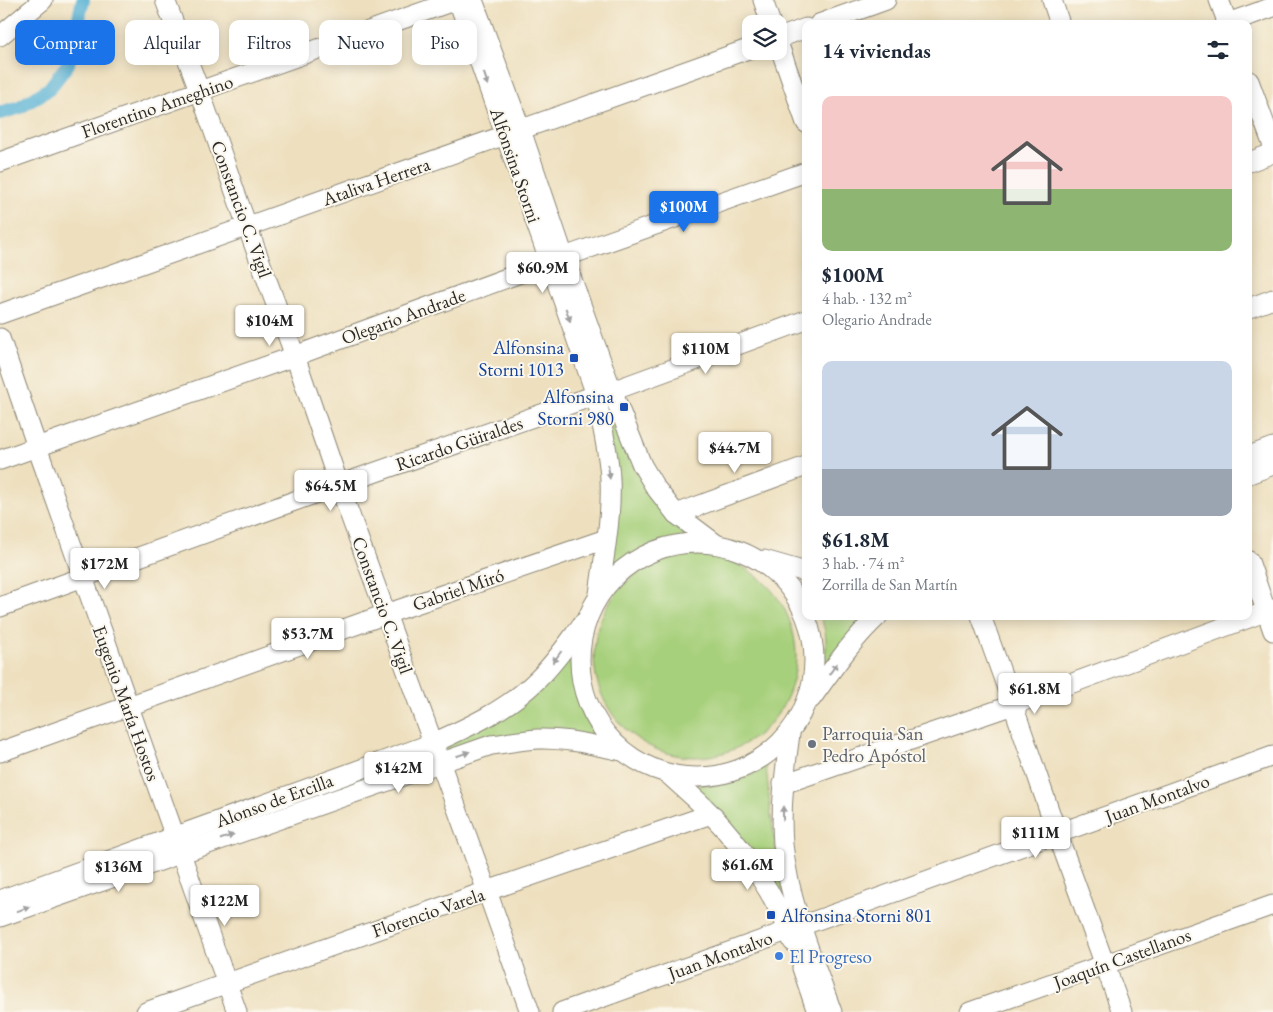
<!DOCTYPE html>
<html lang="es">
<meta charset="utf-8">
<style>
:root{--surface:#fff;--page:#f6f6f7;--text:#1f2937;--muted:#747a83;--accent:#1a73e8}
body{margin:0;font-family:"EB Garamond",serif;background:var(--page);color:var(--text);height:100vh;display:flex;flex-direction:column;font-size:19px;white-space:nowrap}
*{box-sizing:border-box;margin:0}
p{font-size:16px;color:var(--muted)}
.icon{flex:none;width:28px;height:28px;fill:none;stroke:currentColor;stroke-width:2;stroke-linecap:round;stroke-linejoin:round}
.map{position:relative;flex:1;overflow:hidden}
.drawer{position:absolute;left:802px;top:20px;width:450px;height:600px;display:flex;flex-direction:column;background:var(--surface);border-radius:10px;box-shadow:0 2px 12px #0003}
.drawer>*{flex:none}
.guide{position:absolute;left:15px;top:20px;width:475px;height:45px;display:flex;gap:10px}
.controls{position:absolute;left:742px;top:15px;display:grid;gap:10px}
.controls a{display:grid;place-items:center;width:45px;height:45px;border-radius:10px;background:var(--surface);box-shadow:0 2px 12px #0003;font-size:25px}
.price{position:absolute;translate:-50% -42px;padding:0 11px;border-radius:5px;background:#fff;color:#222;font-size:16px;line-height:32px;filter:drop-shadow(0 1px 2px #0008)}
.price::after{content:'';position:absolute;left:50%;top:30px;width:15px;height:11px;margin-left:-8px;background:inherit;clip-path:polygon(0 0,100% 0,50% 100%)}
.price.current{background:var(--accent);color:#fff}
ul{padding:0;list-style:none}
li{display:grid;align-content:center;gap:10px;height:265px;padding:0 20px}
li span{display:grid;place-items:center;height:155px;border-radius:10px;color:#555}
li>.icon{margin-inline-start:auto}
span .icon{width:90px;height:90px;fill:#fffc;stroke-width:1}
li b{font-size:21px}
h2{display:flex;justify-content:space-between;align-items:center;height:60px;padding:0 20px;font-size:21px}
.chip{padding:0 18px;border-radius:10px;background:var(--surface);box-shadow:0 2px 12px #0003;font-size:18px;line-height:45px}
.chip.current{background:var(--accent);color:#fff}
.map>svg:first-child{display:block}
.green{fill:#a7d07b;stroke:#697e53}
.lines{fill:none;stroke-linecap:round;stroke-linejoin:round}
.canal{stroke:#56b1d4;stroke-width:14}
.minor-casing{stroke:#8c8675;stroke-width:21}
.minor{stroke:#fff;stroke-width:19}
.oneway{fill:#a0a0a0}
.transit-dot{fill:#1a4fb4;stroke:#fbf7ec;stroke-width:2}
.worship-dot{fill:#6b7280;stroke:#fbf7ec;stroke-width:2}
.shop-dot{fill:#3f7fe0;stroke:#fbf7ec;stroke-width:2}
.labels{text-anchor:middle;stroke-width:4;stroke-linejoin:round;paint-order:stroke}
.street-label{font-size:19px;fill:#2b2b2b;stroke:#fbf7ec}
.transit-label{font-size:19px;fill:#164399;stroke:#fbf7ec;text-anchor:end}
.worship-label{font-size:19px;fill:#5b616d;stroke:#fbf7ec;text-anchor:start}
.shop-label{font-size:19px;fill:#366cbe;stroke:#fbf7ec;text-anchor:start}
</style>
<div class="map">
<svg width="1273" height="1012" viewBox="0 0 1273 1012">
<rect width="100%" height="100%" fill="#fbf7ec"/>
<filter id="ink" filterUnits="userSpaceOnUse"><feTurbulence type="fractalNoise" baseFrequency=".02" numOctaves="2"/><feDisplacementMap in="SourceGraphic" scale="10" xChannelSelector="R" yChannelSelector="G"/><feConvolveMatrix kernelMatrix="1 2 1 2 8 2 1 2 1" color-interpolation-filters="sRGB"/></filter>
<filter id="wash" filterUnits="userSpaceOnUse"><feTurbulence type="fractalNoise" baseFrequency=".0096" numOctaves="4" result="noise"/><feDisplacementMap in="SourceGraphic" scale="20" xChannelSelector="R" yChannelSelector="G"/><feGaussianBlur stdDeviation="1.12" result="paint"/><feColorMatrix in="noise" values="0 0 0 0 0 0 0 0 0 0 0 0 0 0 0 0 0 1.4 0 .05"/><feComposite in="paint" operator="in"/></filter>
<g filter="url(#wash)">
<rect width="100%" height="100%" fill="#eee0bf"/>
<g class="green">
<path d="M 610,418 L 638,475 L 702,541 C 659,536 638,549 607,576 Z"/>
<circle cx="695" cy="656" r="101"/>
<path d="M 819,616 L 869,616 L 824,668 C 826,650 829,632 819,616 Z"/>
<polygon points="573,653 574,681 586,713 605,743 449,752 445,746 552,676"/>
<path d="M 766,765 L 771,816 L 786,913 L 692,784 C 698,784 705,786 711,785 C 731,785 751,777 766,765 Z"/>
</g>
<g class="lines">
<polyline class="canal" points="0,113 20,107 49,89 68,64 83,0"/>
</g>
</g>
<g filter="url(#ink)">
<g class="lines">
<defs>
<g id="minor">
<polyline points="165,0 200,92 247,226 295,356 339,485 487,891 530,1012"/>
<path d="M 458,0 L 596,395 C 601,422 609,452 610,479 C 612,517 604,556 599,594"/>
<polyline points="473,0 521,130 564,257 612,391 642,465 655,487 676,514 716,544"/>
<polyline points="763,0 771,24"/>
<polyline points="1052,0 1060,24"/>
<polyline points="1219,0 1228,24"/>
<polyline points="819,24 886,0"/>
<polyline points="1225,24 1273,7"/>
<polyline points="0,36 43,0"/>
<polyline points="779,38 806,28"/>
<polyline points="779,45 806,123"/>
<polyline points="1249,81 1273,146"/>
<polyline points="0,162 456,0"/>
<polyline points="1249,162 1273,153"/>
<polyline points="1249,308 1273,299"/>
<polyline points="0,314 751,48"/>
<polyline points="0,338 37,447 237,1012"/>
<polyline points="1249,456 1273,447"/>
<polyline points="0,460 295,356 550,262 806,172"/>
<polyline points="1249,474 1273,465"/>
<polyline points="676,514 806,466"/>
<circle cx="697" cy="660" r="117"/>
<polyline points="764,560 806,572"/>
<polyline points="1249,561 1273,631"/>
<polyline points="0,607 339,485 596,395 612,391 806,320"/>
<polyline points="981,616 1013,705 1057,833 1122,1012"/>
<path d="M 811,699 C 832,670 852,640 878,616"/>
<path d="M 790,734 C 785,770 780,807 783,844 C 789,903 812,957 832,1012"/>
<polyline points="0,752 386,614 606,539"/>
<path d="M 668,774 C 682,787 697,799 710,813 C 743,847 777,898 793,942"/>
<polyline points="783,784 1013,705 1273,609"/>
<path d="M 0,900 L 433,743 C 471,726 508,709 537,680 C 555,663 568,643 583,623"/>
<path d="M 0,917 L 491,745 C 506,743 522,740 538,739 C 567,738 594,745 622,751"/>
<polyline points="802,968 817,1012"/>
<polyline points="146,1012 487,891 711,814"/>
<polyline points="562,1012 1273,756"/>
<polyline points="970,1012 1273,905"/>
</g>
</defs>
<use href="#minor" class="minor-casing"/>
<use href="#minor" class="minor"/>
</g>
<defs><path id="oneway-solid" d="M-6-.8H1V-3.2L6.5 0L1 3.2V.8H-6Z" transform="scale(1.25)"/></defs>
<g class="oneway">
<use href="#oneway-solid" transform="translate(486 79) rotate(71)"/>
<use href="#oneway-solid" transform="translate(568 315) rotate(71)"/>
<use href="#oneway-solid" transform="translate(609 472) rotate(83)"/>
<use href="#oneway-solid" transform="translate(557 657) rotate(127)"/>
<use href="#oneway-solid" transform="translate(833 669) rotate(-54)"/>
<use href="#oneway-solid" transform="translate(463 754) rotate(-19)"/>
<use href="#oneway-solid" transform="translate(783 813) rotate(-90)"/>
<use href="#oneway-solid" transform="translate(227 837) rotate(-19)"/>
<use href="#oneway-solid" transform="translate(23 909) rotate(-20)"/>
</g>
</g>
<g class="transit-dot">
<rect x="569" y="353" width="10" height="10" rx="2.5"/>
<rect x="619" y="402" width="10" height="10" rx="2.5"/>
<rect x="766" y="910" width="10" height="10" rx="2.5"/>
</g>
<circle class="worship-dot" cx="812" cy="744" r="5"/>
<circle class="shop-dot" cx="779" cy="956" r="5"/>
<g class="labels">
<g class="street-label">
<text transform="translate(157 106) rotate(-19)" y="7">Florentino Ameghino</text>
<text transform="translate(516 165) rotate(71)" y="7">Alfonsina Storni</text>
<text transform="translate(376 181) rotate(-19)" y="7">Ataliva Herrera</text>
<text transform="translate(242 209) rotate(70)" y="7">Constancio C. Vigil</text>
<text transform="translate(403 316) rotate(-20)" y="7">Olegario Andrade</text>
<text transform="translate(459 443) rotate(-19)" y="7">Ricardo Güiraldes</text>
<text transform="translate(458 589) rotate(-19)" y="7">Gabriel Miró</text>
<text transform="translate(383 605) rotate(70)" y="7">Constancio C. Vigil</text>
<text transform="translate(127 703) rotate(70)" y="7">Eugenio María Hostos</text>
<text transform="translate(1157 798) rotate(-20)" y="7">Juan Montalvo</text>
<text transform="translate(274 800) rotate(-20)" y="7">Alonso de Ercilla</text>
<text transform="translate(428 912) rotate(-19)" y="7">Florencio Varela</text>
<text transform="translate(720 955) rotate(-20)" y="7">Juan Montalvo</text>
<text transform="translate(1122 958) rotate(-20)" y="7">Joaquín Castellanos</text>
</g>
<g class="transit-label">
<text x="564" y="354">Alfonsina<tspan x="564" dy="22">Storni 1013</tspan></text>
<text x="614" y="403">Alfonsina<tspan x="614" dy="22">Storni 980</tspan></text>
<text x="781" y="922" text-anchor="start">Alfonsina Storni 801</text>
</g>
<g class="worship-label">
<text x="822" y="740">Parroquia San<tspan x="822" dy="22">Pedro Apóstol</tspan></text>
</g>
<g class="shop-label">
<text x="789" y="963">El Progreso</text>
</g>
</g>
</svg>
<div class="controls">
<a><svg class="icon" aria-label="layers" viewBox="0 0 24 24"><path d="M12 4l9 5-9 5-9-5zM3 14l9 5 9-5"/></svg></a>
</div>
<b class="price current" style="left:684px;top:233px">$100M</b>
<b class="price" style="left:543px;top:294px">$60.9M</b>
<b class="price" style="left:270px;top:347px">$104M</b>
<b class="price" style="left:706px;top:375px">$110M</b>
<b class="price" style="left:735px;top:474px">$44.7M</b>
<b class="price" style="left:331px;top:512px">$64.5M</b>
<b class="price" style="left:105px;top:590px">$172M</b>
<b class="price" style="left:308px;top:660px">$53.7M</b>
<b class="price" style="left:1035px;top:715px">$61.8M</b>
<b class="price" style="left:399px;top:794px">$142M</b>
<b class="price" style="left:1036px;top:859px">$111M</b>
<b class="price" style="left:748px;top:891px">$61.6M</b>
<b class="price" style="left:119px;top:893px">$136M</b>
<b class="price" style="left:225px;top:927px">$122M</b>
<div class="guide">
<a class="chip current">Comprar</a>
<a class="chip">Alquilar</a>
<a class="chip">Filtros</a>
<a class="chip">Nuevo</a>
<a class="chip">Piso</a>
</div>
<section class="drawer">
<h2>14 viviendas<svg class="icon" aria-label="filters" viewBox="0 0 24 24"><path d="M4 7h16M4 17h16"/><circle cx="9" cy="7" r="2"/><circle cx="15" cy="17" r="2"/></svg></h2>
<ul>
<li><span style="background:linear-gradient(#f6c9c9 60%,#8fb573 0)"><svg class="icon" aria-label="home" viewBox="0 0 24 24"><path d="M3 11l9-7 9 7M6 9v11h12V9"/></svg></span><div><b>$100M</b><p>4 hab. · 132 m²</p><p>Olegario Andrade</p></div></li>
<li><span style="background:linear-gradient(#c9d6e8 70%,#9aa5b1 0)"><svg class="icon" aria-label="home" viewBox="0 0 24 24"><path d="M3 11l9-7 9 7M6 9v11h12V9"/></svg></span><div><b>$61.8M</b><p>3 hab. · 74 m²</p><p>Zorrilla de San Martín</p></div></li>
</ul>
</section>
</div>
